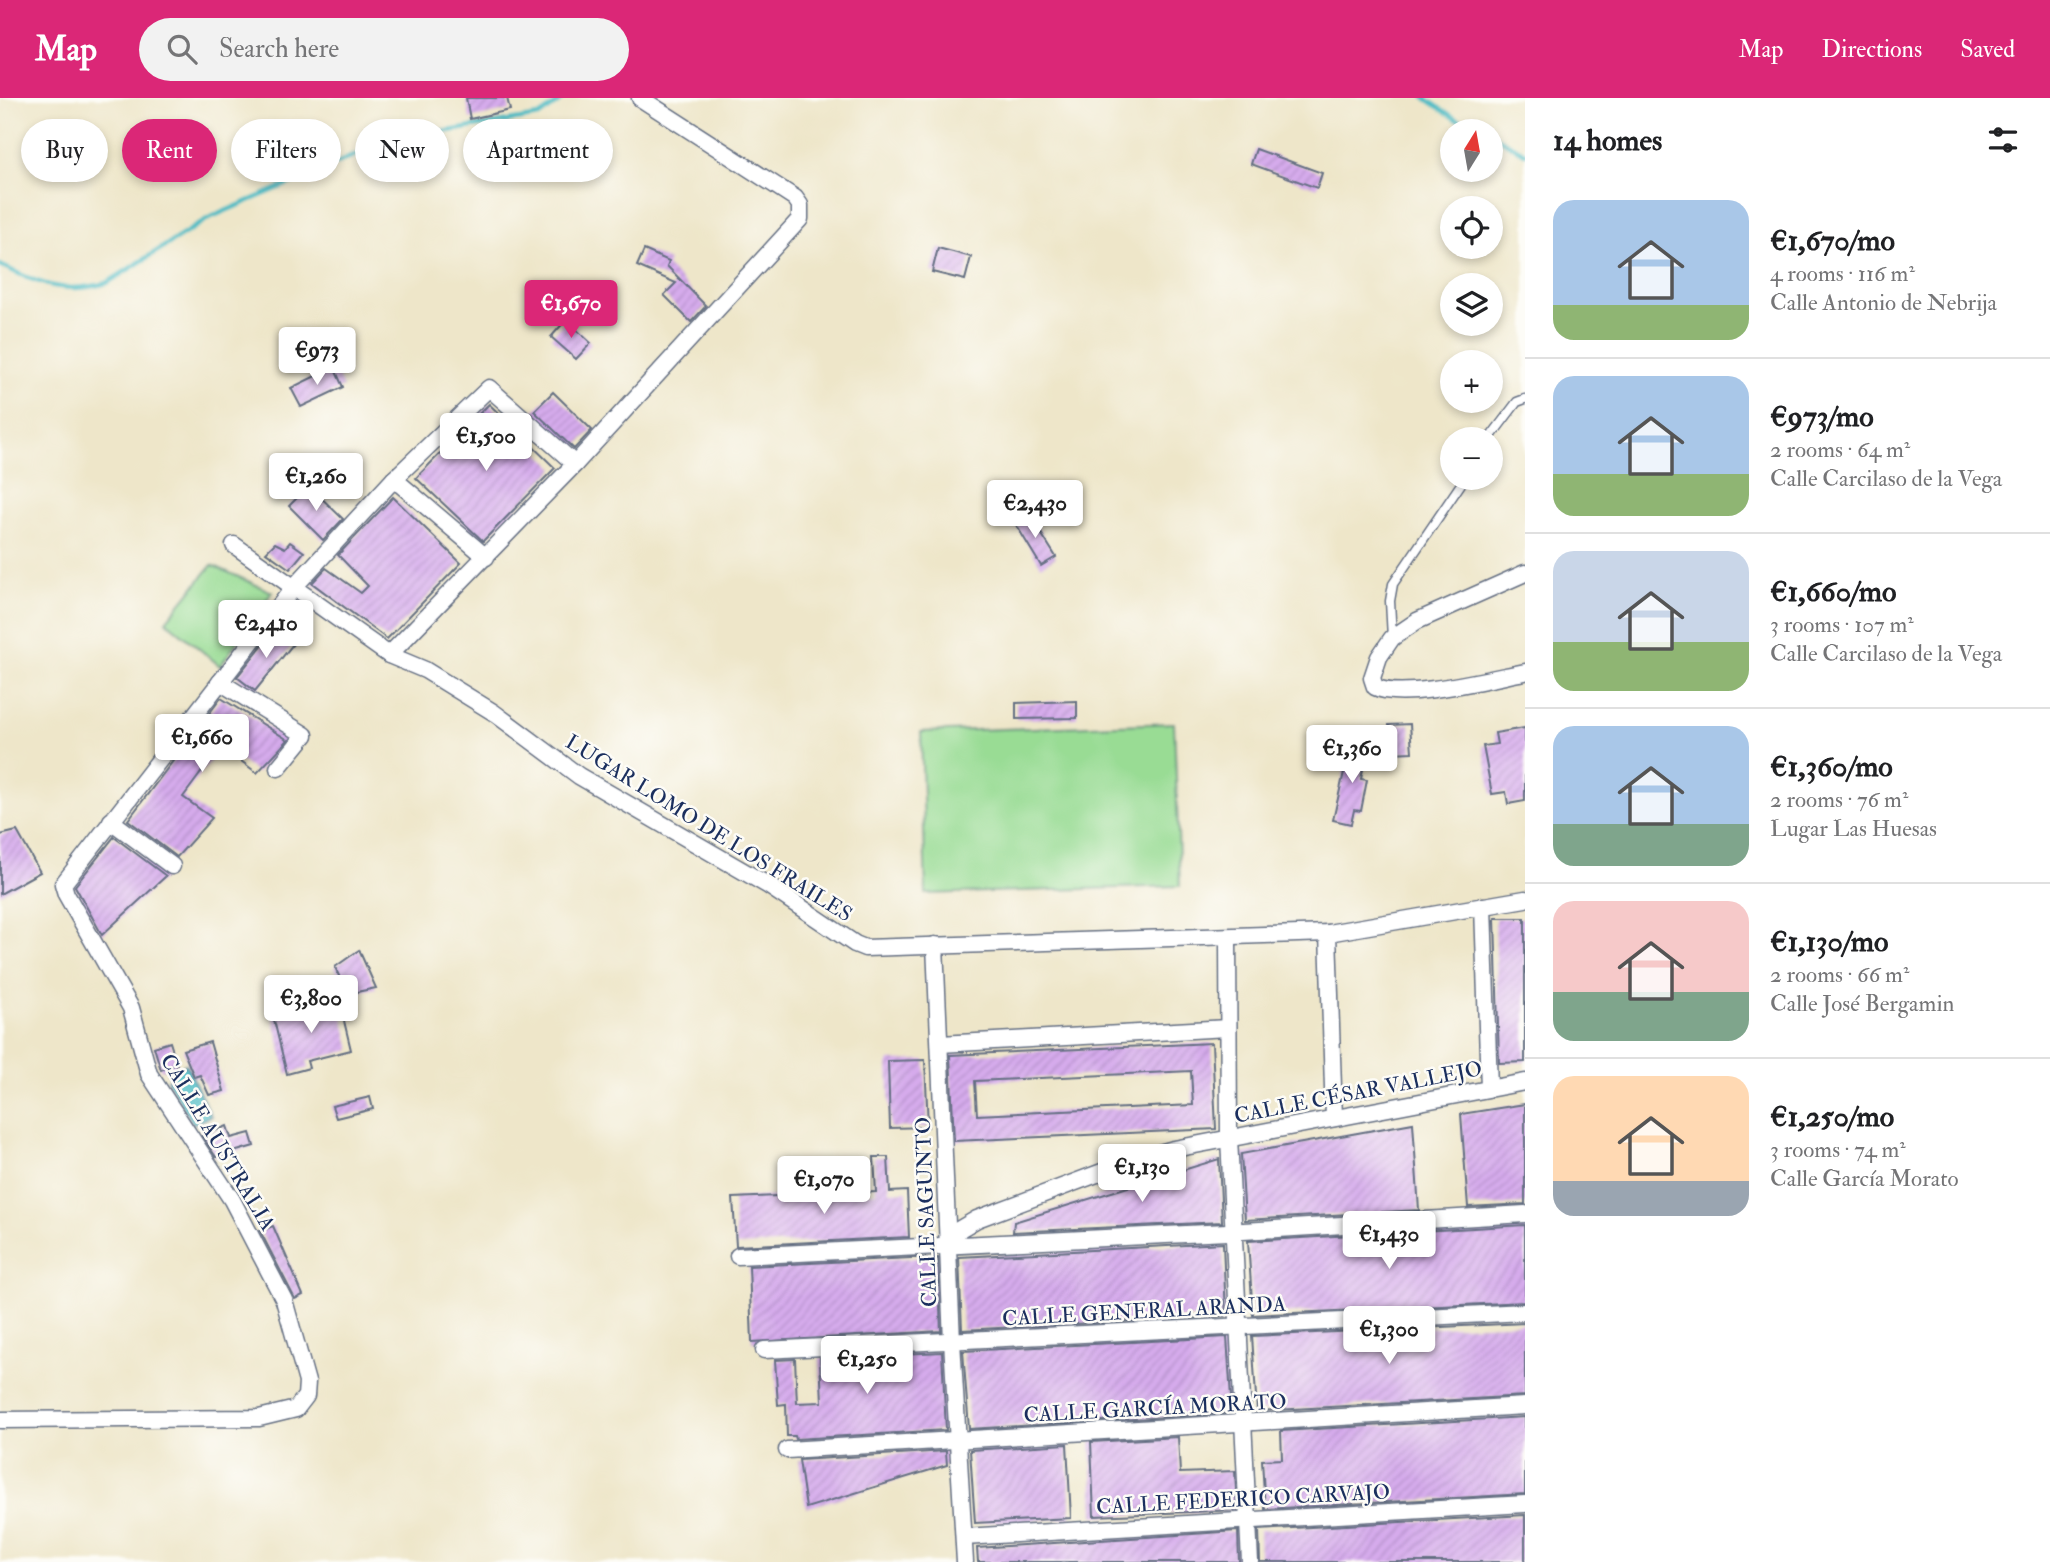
<!DOCTYPE html>
<meta charset="utf-8">
<style>
:root{--surface:#fff;--page:#f2f2f2;--text:#202124;--muted:#757577;--line:#e0e0e0;--accent:#db2777}
body{margin:0;font-family:"IM FELL Double Pica",serif;background:var(--page);color:var(--text);height:100vh;display:flex;flex-direction:column;font-size:26px;white-space:nowrap}
*{box-sizing:border-box;margin:0}
p{font-size:23px;color:var(--muted)}
.icon{flex:none;width:38px;height:38px;fill:none;stroke:currentColor;stroke-width:2;stroke-linecap:round;stroke-linejoin:round}
.map{position:relative;flex:1;overflow:hidden}
.panel{display:flex;flex-direction:column;background:var(--surface);width:525px}
.panel>*{flex:none}
.hud{position:absolute;left:21px;top:21px;width:665px;height:63px;display:flex;gap:14px}
.needle{width:46px;rotate:11deg}
.buttons{position:absolute;left:1440px;top:21px;display:grid;gap:14px}
.buttons a{display:grid;place-items:center;width:63px;height:63px;border-radius:50%;background:var(--surface);box-shadow:0 4px 10px #0003;font-size:35px}
.price{position:absolute;translate:-50% -60px;padding:0 16px;border-radius:7px;background:#fff;color:#222;font-size:23px;line-height:46px;filter:drop-shadow(0 2px 4px #0008)}
.price::after{content:'';position:absolute;left:50%;top:42px;width:21px;height:16px;margin-left:-10px;background:inherit;clip-path:polygon(0 0,100% 0,50% 100%)}
.price.on{background:var(--accent);color:#fff}
ul{padding:0;list-style:none}
li{display:flex;align-items:center;gap:21px;height:175px;padding:0 28px}
li+li{border-top:2px solid var(--line)}
li span{display:grid;place-items:center;flex:none;width:196px;height:140px;border-radius:21px;color:#555}
li>.icon{margin-inline-start:auto}
span .icon{width:84px;height:84px;fill:#fffc;stroke-width:1}
li b{font-size:30px}
h2{display:flex;justify-content:space-between;align-items:center;height:84px;padding:0 28px;font-size:30px}
.pill{padding:0 24px;border-radius:32px;background:var(--surface);box-shadow:0 4px 10px #0003;font-size:24px;line-height:63px}
.pill.on{background:var(--accent);color:#fff}
header{display:flex;align-items:center;gap:42px;box-sizing:border-box;height:98px;padding:0 35px;background:var(--accent);color:#fff}
header strong{font-size:33px}
nav{display:flex;gap:38px;margin-inline-start:auto;font-size:24px}
.search{width:490px;height:63px;background:var(--page);display:flex;align-items:center;gap:18px;box-sizing:border-box;padding:0 24px;border-radius:38px;color:var(--muted);font-size:26px}
main{display:flex;flex:1;min-height:0}
.map>svg:first-child{display:block}
.grass{fill:#99dc94;stroke:#5a8679;stroke-width:2}
.water{fill:#4cbbc4;stroke:#347591;stroke-width:2}
.lines{fill:none;stroke-linecap:round;stroke-linejoin:round}
.stream{stroke:#4cbbc4;stroke-width:4.5}
.building{fill:url(#building-hatch);fill-rule:evenodd}
.service-casing{stroke:#656f83;stroke-width:11}
.minor-casing{stroke:#656f83;stroke-width:19}
.service{stroke:#fff;stroke-width:8}
.minor{stroke:#fff;stroke-width:16}
.labels{text-anchor:middle;stroke-width:5;stroke-linejoin:round;paint-order:stroke}
.street-label{font-size:21px;fill:#1b2f5e;stroke:#fdfcf7}
</style>
<header>
<strong>Map</strong>
<div class="search"><svg class="icon" aria-label="search" viewBox="0 0 24 24"><circle cx="10" cy="10" r="6"/><path d="M15 15l6 6"/></svg>Search here</div>
<nav><a>Map</a><a>Directions</a><a>Saved</a></nav>
</header>
<main>
<div class="map">
<svg width="1525" height="1464" viewBox="0 0 1525 1464">
<defs>
<pattern id="building-hatch" width="6" height="6" patternUnits="userSpaceOnUse" patternTransform="scale(1.75)"><rect width="6" height="6" fill="#d6abec"/><path d="M-1 1l2-2M0 6l6-6M5 7l2-2" fill="none" stroke="#b793cd"/></pattern>
</defs>
<rect width="100%" height="100%" fill="#fdfcf7"/>
<filter id="ink" filterUnits="userSpaceOnUse"><feTurbulence type="fractalNoise" baseFrequency=".0143" numOctaves="2"/><feDisplacementMap in="SourceGraphic" scale="14" xChannelSelector="R" yChannelSelector="G"/><feConvolveMatrix kernelMatrix="1 2 1 2 8 2 1 2 1" color-interpolation-filters="sRGB"/></filter>
<filter id="wash" filterUnits="userSpaceOnUse"><feTurbulence type="fractalNoise" baseFrequency=".00686" numOctaves="4" result="noise"/><feDisplacementMap in="SourceGraphic" scale="28" xChannelSelector="R" yChannelSelector="G"/><feGaussianBlur stdDeviation="1.57" result="paint"/><feColorMatrix in="noise" values="0 0 0 0 0 0 0 0 0 0 0 0 0 0 0 0 0 1.4 0 .05"/><feComposite in="paint" operator="in"/></filter>
<g filter="url(#wash)">
<rect width="100%" height="100%" fill="#eee6c9"/>
<g class="grass">
<polygon points="212,467 272,494 220,568 166,523"/>
<polygon points="1174,625 1180,788 926,796 921,634"/>
</g>
<polygon class="water" points="186,966 211,1018 193,1026 167,982 171,980 169,975"/>
<g class="lines">
<g class="stream">
<polyline points="1425,0 1455,20 1485,33"/>
<polyline points="1491,36 1525,55"/>
<path d="M 0,167 C 41,186 61,197 107,185 L 209,120 L 358,56 L 382,44 L 539,18 L 565,0"/>
</g>
</g>
<g id="blocks">
<g class="building">
<polygon points="466,0 507,0 510,12 470,21"/>
<polygon points="1256,51 1322,75 1317,90 1251,66"/>
<polygon points="938,150 971,159 965,182 932,174"/>
<polygon points="644,152 669,163 667,168 706,208 691,224 664,197 676,185 637,168"/>
<polygon points="566,222 591,245 576,261 551,239"/>
<polygon points="334,269 343,289 301,309 291,290"/>
<polygon points="553,294 592,332 574,351 534,313"/>
<polygon points="489,306 555,370 483,443 416,380"/>
<polygon points="309,388 343,421 323,442 289,408"/>
<polygon points="393,399 461,465 387,541 312,485 326,470 361,495 368,488 338,457"/>
<polygon points="1029,416 1056,459 1041,468 1015,425"/>
<polygon points="290,444 304,454 290,471 266,454 275,445 285,450"/>
<polygon points="276,530 294,545 255,593 237,579"/>
<polygon points="221,600 288,642 257,675 221,648 183,699 212,720 177,759 128,722"/>
<polygon points="1077,603 1077,620 1016,621 1016,605"/>
<polygon points="1410,626 1412,654 1391,655 1389,627"/>
<polygon points="1525,630 1525,703 1508,706 1506,694 1492,696 1483,648 1497,646 1495,635"/>
<polygon points="1351,644 1368,648 1361,681 1367,682 1361,713 1354,712 1351,726 1333,722"/>
<polygon points="17,733 40,774 0,796 0,737"/>
<polygon points="114,739 166,778 102,837 75,788"/>
<polygon points="1495,820 1525,820 1525,964 1499,965"/>
<polygon points="359,852 376,890 347,896 335,869"/>
<polygon points="339,902 351,952 307,963 309,970 287,976 273,918"/>
<polygon points="170,944 177,966 161,972 154,949"/>
<polygon points="210,944 224,993 209,997 200,977 194,979 183,952"/>
<path d="M 1212,945 L 1216,1031 L 954,1043 L 950,957 ZM 1191,973 L 1193,1007 L 977,1017 L 975,983 Z"/>
<polygon points="925,962 928,1029 890,1030 888,963"/>
<polygon points="370,999 373,1011 336,1020 332,1008"/>
<polygon points="1525,1006 1525,1106 1468,1109 1461,1016"/>
<polygon points="1413,1025 1419,1112 1245,1122 1241,1056"/>
<polygon points="227,1028 231,1040 250,1035 254,1048 216,1059 202,1038"/>
<polygon points="874,1059 888,1059 890,1094 907,1093 909,1139 736,1148 733,1100 876,1094"/>
<polygon points="1219,1061 1222,1124 1013,1134 1014,1124"/>
<polygon points="1525,1127 1525,1204 1253,1217 1248,1143"/>
<polygon points="273,1128 303,1197 295,1201 260,1133"/>
<polygon points="1223,1145 1226,1218 962,1232 959,1159"/>
<polygon points="911,1160 938,1160 941,1233 752,1244 749,1168"/>
<polygon points="1525,1225 1525,1298 1257,1313 1252,1238"/>
<polygon points="1227,1239 1232,1315 969,1331 963,1253"/>
<polygon points="942,1254 946,1332 796,1341 795,1338 787,1338 786,1306 778,1307 775,1262 795,1261 797,1305 822,1304 820,1260"/>
<polygon points="1525,1319 1525,1396 1265,1411 1262,1362 1282,1361 1281,1333"/>
<polygon points="1178,1339 1180,1375 1235,1373 1237,1412 1094,1418 1091,1344"/>
<polygon points="1067,1346 1071,1420 975,1425 970,1352"/>
<polygon points="946,1353 947,1367 806,1410 799,1362"/>
<polygon points="1525,1417 1525,1464 1260,1464 1259,1432"/>
<polygon points="1238,1433 1239,1464 978,1464 977,1450"/>
</g>
</g>
</g>
<g filter="url(#ink)">
<use href="#blocks" fill-opacity="0" stroke="#656f83" stroke-width="2"/>
<g class="lines">
<defs>
<g id="service">
<polyline points="1489,341 1517,304 1525,301"/>
<polyline points="1392,540 1390,503 1393,486 1465,380"/>
</g>
<g id="minor">
<polyline points="394,381 486,459"/>
<polyline points="234,447 389,557 425,572 493,614 579,678 769,788 855,846 865,850 1328,835 1525,801"/>
<path d="M 1525,475 L 1417,523 L 1392,540 L 1379,559 L 1372,580 L 1375,589 C 1402,603 1492,580 1525,574"/>
<polyline points="389,557 575,366 800,121 800,107 795,100 640,0"/>
<polyline points="220,584 305,637 278,670"/>
<polyline points="111,723 172,768"/>
<polyline points="1483,808 1489,990"/>
<polyline points="1328,835 1334,1020"/>
<polyline points="1228,839 1229,1040 1250,1464"/>
<polyline points="935,847 952,1243 965,1464"/>
<polyline points="940,946 1228,930"/>
<polyline points="949,1147 960,1131 977,1121 1134,1062 1174,1051 1525,984"/>
<polyline points="738,1158 1227,1134 1525,1116"/>
<polyline points="764,1252 1525,1214"/>
<polyline points="0,1322 259,1320 296,1311 306,1298 307,1284 284,1202 232,1102 149,976 131,910 66,796 63,786 295,488 394,381 489,290 575,366"/>
<polyline points="787,1352 1525,1308"/>
<polyline points="964,1439 1525,1406"/>
</g>
</defs>
<use href="#service" class="service-casing"/>
<use href="#minor" class="minor-casing"/>
<use href="#service" class="service"/>
<use href="#minor" class="minor"/>
</g>
</g>
<g class="labels">
<g class="street-label">
<text transform="translate(709 730) rotate(32)" y="7">LUGAR LOMO DE LOS FRAILES</text>
<text transform="translate(1358 994) rotate(-11)" y="7">CALLE CÉSAR VALLEJO</text>
<text transform="translate(218 1044) rotate(59)" y="7">CALLE AUSTRALIA</text>
<text transform="translate(926 1114) rotate(-92)" y="7">CALLE SAGUNTO</text>
<text transform="translate(1144 1213) rotate(-3)" y="7">CALLE GENERAL ARANDA</text>
<text transform="translate(1155 1310) rotate(-3)" y="7">CALLE GARCÍA MORATO</text>
<text transform="translate(1243 1401) rotate(-3)" y="7">CALLE FEDERICO CARVAJO</text>
</g>
</g>
</svg>
<div class="buttons">
<a><svg class="needle" viewBox="-14 -14 28 28"><path d="M0-13l5 13h-10z" fill="#e53935"/><path d="M0 13l5-13h-10z" fill="#757577"/></svg></a>
<a><svg class="icon" aria-label="locate" viewBox="0 0 24 24"><circle cx="12" cy="12" r="6"/><path d="M12 2v4M12 18v4M2 12h4M18 12h4"/></svg></a>
<a><svg class="icon" aria-label="layers" viewBox="0 0 24 24"><path d="M12 4l9 5-9 5-9-5zM3 14l9 5 9-5"/></svg></a>
<a>+</a>
<a>−</a>
</div>
<b class="price on" style="left:571px;top:242px">€1,670</b>
<b class="price" style="left:317px;top:289px">€973</b>
<b class="price" style="left:486px;top:375px">€1,500</b>
<b class="price" style="left:316px;top:415px">€1,260</b>
<b class="price" style="left:1035px;top:442px">€2,430</b>
<b class="price" style="left:266px;top:562px">€2,410</b>
<b class="price" style="left:202px;top:676px">€1,660</b>
<b class="price" style="left:1352px;top:687px">€1,360</b>
<b class="price" style="left:311px;top:937px">€3,800</b>
<b class="price" style="left:1142px;top:1106px">€1,130</b>
<b class="price" style="left:824px;top:1118px">€1,070</b>
<b class="price" style="left:1389px;top:1173px">€1,430</b>
<b class="price" style="left:1389px;top:1268px">€1,300</b>
<b class="price" style="left:867px;top:1298px">€1,250</b>
<div class="hud">
<a class="pill">Buy</a>
<a class="pill on">Rent</a>
<a class="pill">Filters</a>
<a class="pill">New</a>
<a class="pill">Apartment</a>
</div>
</div>
<section class="panel">
<h2>14 homes<svg class="icon" aria-label="filters" viewBox="0 0 24 24"><path d="M4 7h16M4 17h16"/><circle cx="9" cy="7" r="2"/><circle cx="15" cy="17" r="2"/></svg></h2>
<ul>
<li><span style="background:linear-gradient(#a9c7e8 75%,#8fb573 0)"><svg class="icon" aria-label="home" viewBox="0 0 24 24"><path d="M3 11l9-7 9 7M6 9v11h12V9"/></svg></span><div><b>€1,670/mo</b><p>4 rooms · 116 m²</p><p>Calle Antonio de Nebrija</p></div></li>
<li><span style="background:linear-gradient(#a9c7e8 70%,#8fb573 0)"><svg class="icon" aria-label="home" viewBox="0 0 24 24"><path d="M3 11l9-7 9 7M6 9v11h12V9"/></svg></span><div><b>€973/mo</b><p>2 rooms · 64 m²</p><p>Calle Carcilaso de la Vega</p></div></li>
<li><span style="background:linear-gradient(#c9d6e8 65%,#8fb573 0)"><svg class="icon" aria-label="home" viewBox="0 0 24 24"><path d="M3 11l9-7 9 7M6 9v11h12V9"/></svg></span><div><b>€1,660/mo</b><p>3 rooms · 107 m²</p><p>Calle Carcilaso de la Vega</p></div></li>
<li><span style="background:linear-gradient(#a9c7e8 70%,#7fa58c 0)"><svg class="icon" aria-label="home" viewBox="0 0 24 24"><path d="M3 11l9-7 9 7M6 9v11h12V9"/></svg></span><div><b>€1,360/mo</b><p>2 rooms · 76 m²</p><p>Lugar Las Huesas</p></div></li>
<li><span style="background:linear-gradient(#f6c9c9 65%,#7fa58c 0)"><svg class="icon" aria-label="home" viewBox="0 0 24 24"><path d="M3 11l9-7 9 7M6 9v11h12V9"/></svg></span><div><b>€1,130/mo</b><p>2 rooms · 66 m²</p><p>Calle José Bergamin</p></div></li>
<li><span style="background:linear-gradient(#ffd9b3 75%,#9aa5b1 0)"><svg class="icon" aria-label="home" viewBox="0 0 24 24"><path d="M3 11l9-7 9 7M6 9v11h12V9"/></svg></span><div><b>€1,250/mo</b><p>3 rooms · 74 m²</p><p>Calle García Morato</p></div></li>
</ul>
</section>
</main>
